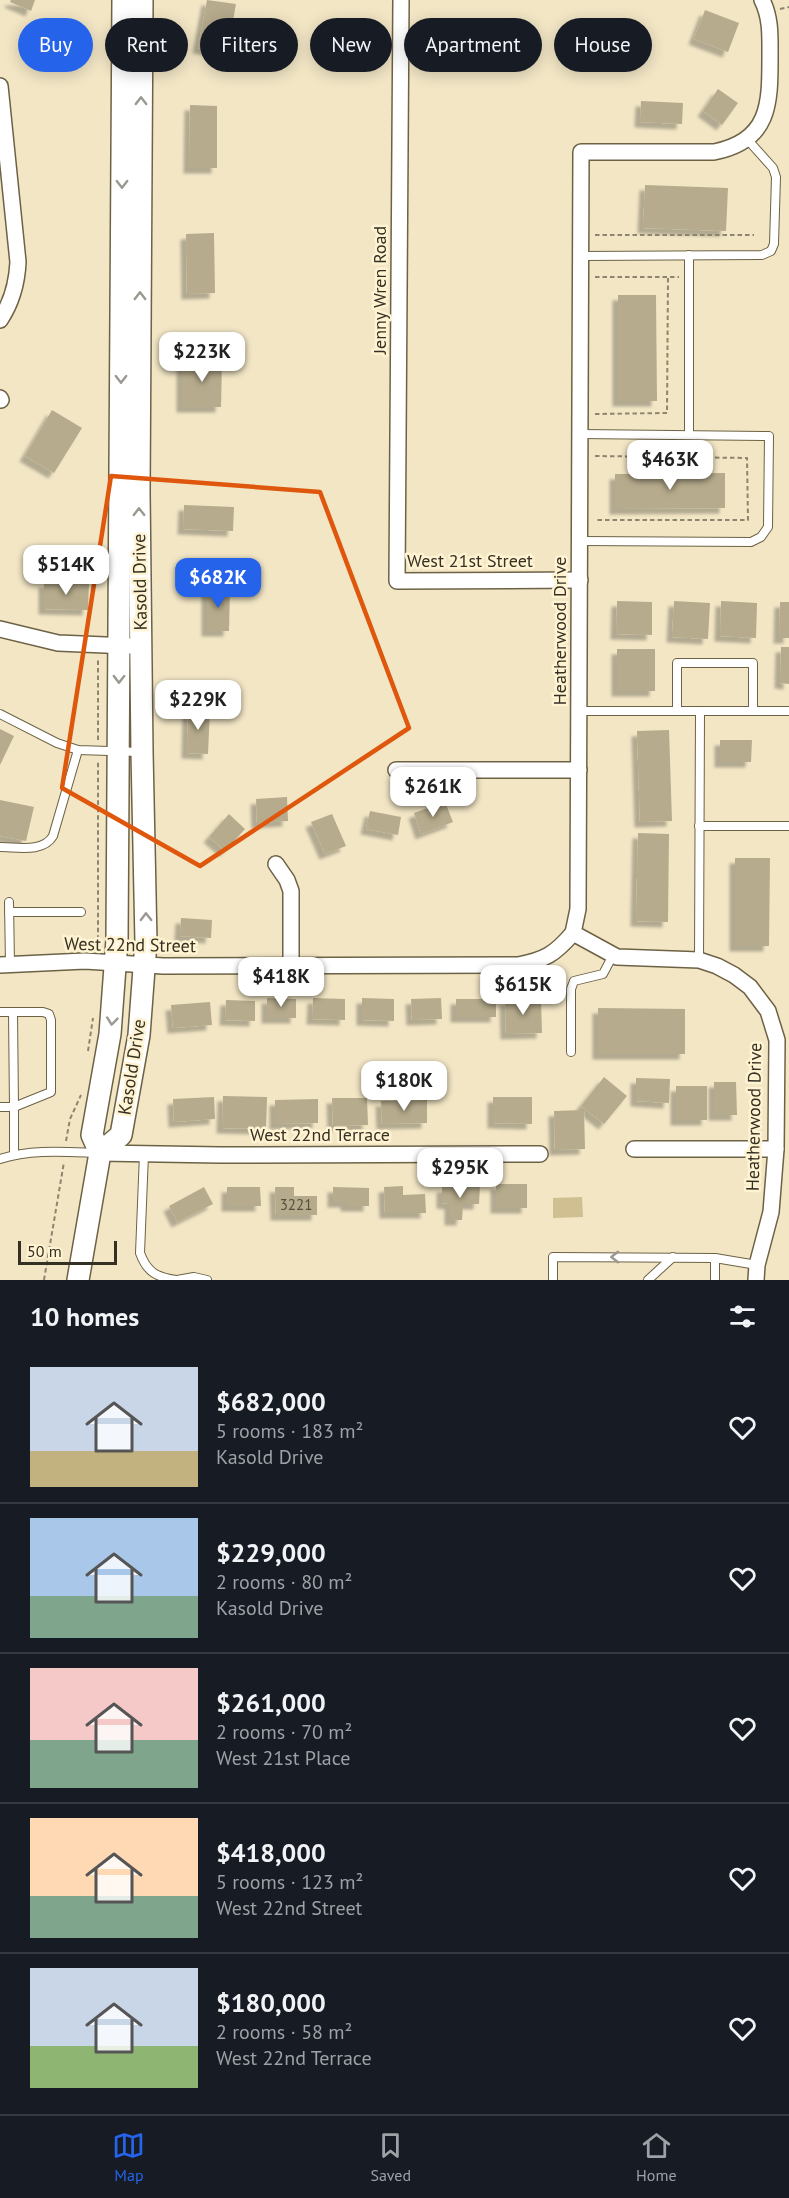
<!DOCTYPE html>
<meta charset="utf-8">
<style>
:root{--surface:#171b24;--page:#242831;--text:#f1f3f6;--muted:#9ea1a6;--line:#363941;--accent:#2563eb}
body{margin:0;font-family:"PT Sans",sans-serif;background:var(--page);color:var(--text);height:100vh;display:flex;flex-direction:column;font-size:22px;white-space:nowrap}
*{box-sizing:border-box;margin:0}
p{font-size:20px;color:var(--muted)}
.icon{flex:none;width:33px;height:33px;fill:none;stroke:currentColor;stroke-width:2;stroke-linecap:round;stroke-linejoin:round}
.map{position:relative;height:1280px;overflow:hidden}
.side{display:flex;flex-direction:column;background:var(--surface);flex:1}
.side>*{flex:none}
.guide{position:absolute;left:18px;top:18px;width:753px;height:54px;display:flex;gap:12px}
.scale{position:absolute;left:18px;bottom:15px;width:99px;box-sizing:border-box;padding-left:6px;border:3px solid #343023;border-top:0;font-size:16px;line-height:21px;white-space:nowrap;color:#343023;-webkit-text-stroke:4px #fff3d2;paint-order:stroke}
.price{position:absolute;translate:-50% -51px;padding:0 14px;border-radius:12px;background:#fff;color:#222;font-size:20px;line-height:39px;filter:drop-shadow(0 2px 3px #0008)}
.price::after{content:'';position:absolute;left:50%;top:36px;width:18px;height:14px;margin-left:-9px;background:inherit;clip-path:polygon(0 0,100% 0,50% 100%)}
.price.on{background:var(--accent);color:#fff}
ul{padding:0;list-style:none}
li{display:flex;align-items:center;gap:18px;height:150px;padding:0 30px}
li+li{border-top:2px solid var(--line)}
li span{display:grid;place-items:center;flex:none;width:168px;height:120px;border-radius:0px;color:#555}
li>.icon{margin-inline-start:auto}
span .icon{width:72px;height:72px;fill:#fffc;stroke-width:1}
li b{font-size:26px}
h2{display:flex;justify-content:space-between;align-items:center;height:72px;padding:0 30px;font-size:26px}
.chip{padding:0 21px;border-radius:27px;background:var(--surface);box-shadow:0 3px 15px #0003;font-size:21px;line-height:54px}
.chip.on{background:var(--accent);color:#fff}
.tab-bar{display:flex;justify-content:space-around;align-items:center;height:84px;border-top:2px solid var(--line);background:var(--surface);font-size:16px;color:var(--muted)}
.tab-bar a{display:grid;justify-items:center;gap:3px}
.tab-bar .on{color:var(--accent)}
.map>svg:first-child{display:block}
.green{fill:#d0bf90}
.building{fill:#b6ab8c;filter:url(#shadow)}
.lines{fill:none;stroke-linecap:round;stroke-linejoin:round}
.lane-casing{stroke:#6d6245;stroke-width:10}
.street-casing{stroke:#6d6245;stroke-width:18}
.secondary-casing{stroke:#6d6245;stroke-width:24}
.path{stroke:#8d856f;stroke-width:2;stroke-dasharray:4.5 3;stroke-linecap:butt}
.lane{stroke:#fff;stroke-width:8}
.street{stroke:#fff;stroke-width:15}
.secondary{stroke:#fff;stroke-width:21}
.oneway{stroke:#9a9891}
.marked{fill:none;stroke:#df570d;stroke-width:4.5;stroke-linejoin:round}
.labels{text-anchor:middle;stroke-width:5;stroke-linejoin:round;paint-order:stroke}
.number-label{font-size:15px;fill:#544f3d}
.street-label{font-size:18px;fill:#343023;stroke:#fff3d2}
</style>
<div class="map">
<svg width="789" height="1280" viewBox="0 0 789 1280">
<defs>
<filter id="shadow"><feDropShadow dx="-5.5" dy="5.5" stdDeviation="1.5" flood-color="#0004"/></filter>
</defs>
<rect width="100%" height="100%" fill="#f2e6c5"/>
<polygon class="green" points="582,1197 583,1217 553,1218 553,1198"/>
<g class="building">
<polygon points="11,0 35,0 31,11 10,2"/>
<polygon points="207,0 236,4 227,53 198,48"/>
<polygon points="705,10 739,23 728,52 694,39"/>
<polygon points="718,89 738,103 722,125 703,111"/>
<polygon points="641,101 683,103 682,124 640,122"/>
<polygon points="190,105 217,106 217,168 189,168"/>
<polygon points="645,185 728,188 726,231 643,228"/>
<polygon points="214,233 215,293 187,294 186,234"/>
<polygon points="618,295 656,295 657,401 618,401"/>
<polygon points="182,359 222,359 221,407 182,407"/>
<polygon points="52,410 82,428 54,473 25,456"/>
<polygon points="725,473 725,508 615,509 615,474"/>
<polygon points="184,505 234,507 233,531 183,529"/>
<polygon points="44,582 89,583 88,610 44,609"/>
<polygon points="207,587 230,587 229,631 207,631"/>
<polygon points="617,601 652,602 652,635 616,634"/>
<polygon points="674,601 710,603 708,639 672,637"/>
<polygon points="721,601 757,603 756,638 720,636"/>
<polygon points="780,602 789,602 789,638 779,638"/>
<polygon points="781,647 789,647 789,684 780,683"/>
<rect x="617" y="649" width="38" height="42"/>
<polygon points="188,708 210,708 208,754 187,753"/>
<polygon points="0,729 14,736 0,765"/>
<polygon points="669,730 672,821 640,822 637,731"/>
<polygon points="720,740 752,740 751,762 720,762"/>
<polygon points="287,797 288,821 257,823 256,799"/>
<polygon points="0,800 34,807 26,841 0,836"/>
<polygon points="445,802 453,822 421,834 414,813"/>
<polygon points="370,811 401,817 398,835 366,829"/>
<polygon points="229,814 245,829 225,851 209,837"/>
<polygon points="332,814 346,846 325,854 311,822"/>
<polygon points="638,833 669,834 668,922 636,921"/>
<polygon points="735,858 770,858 769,946 735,946"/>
<polygon points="181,918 212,920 211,938 180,936"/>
<polygon points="267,998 296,999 296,1018 267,1018"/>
<polygon points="313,998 345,999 345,1020 312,1019"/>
<polygon points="362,998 394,999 394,1021 362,1020"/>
<polygon points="441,998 442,1019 412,1020 411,999"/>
<rect x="456" y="999" width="40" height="18"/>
<polygon points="541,999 542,1033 506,1034 505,1000"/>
<polygon points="226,1000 255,1001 255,1021 225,1020"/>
<polygon points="210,1002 212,1025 173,1028 171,1005"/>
<polygon points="598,1008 685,1009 685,1054 598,1054"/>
<polygon points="604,1077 627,1096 604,1124 581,1106"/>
<polygon points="636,1078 670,1079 669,1103 636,1101"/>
<polygon points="714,1082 736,1082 737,1115 714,1115"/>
<rect x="676" y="1086" width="31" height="34"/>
<polygon points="223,1096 267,1097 266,1129 222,1128"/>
<polygon points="214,1097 215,1119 174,1122 173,1099"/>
<polygon points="493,1097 532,1097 532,1124 493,1123"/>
<polygon points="332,1098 367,1098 368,1125 333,1126"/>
<polygon points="318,1099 318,1123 275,1124 275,1100"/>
<polygon points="427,1100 427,1123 382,1124 381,1101"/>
<polygon points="584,1110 585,1149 555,1150 554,1111"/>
<rect x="496" y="1184" width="31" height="24"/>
<polygon points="458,1185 480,1185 479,1204 463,1204 462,1220 450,1220 450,1204 442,1203 442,1187 458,1187"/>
<polygon points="403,1186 403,1195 425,1194 426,1213 385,1213 384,1187"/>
<polygon points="204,1187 213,1204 177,1222 169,1206"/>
<polygon points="227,1187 260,1187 261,1206 227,1206"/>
<polygon points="275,1187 294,1187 294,1196 317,1196 317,1215 276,1215"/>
<polygon points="333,1187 369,1188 369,1206 346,1206 346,1202 333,1202"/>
</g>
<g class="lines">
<defs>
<g id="lane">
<polyline points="581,256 762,255 771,251 774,244 776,177 773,168 747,139"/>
<polyline points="689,435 689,255"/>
<polyline points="580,541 751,542 761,537 768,527 769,436 580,434"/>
<polyline points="579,711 789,711"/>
<polyline points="677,711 677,663 753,663 753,711"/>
<polyline points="0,714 57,743 78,750 140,752"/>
<polyline points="699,826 789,826"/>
<path d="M 0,847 C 17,847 43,853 53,836 L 78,750"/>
<polyline points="9,902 10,965"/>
<polyline points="9,912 81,912"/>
<polyline points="699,960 700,711"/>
<polyline points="0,1012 43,1012 49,1014 51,1020 51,1092 14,1107 14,1155"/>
<polyline points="571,1052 571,989 574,981 603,974 613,955"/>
<polyline points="0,1107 14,1107 13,1012"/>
<path d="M 144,1154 L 140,1253 C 147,1272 156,1277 176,1280"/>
<path d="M 0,1159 C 32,1149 65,1152 99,1153"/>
<polyline points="177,1280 194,1277 207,1280"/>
<polyline points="553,1280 553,1257 715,1258"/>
<polyline points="648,1280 673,1257"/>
<polyline points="715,1280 715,1258 757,1265"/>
</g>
<g id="street">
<polyline points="401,0 397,581 580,580"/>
<path d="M 0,86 L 18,262 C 17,284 12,302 0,320"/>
<polyline points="0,398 1,400"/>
<polyline points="0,629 58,643 129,646"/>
<polyline points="396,770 579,770"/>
<polyline points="276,864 287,880 291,891 291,965"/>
<path d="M 0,965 L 85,961 L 163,966 L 518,965 C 545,960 555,954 573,933"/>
<polyline points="634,1149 776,1149"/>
<polyline points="100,1153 220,1155 540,1154"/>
<path d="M 756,1280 L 757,1265 L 771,1212 L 776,1149 L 777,1040 L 768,1011 L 750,987 L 734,975 L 717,966 L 699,960 L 617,957 L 573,933 L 578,909 L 581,152 L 714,152 C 771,141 770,102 770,55 C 770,36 771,18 762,0"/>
</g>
<g id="secondary">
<polyline points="100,1153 121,1135 139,1035 146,942 142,752 139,492 142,0"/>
<polyline points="78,1280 100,1153 92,1135 110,1034 117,940 123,0"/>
</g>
</defs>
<use href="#lane" class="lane-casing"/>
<use href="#street" class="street-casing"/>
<use href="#secondary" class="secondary-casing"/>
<g class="path">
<polyline points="780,9 789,7"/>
<polyline points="595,235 754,235"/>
<polyline points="595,277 679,277"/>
<polyline points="595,414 667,413 668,277"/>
<polyline points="595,456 747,458 748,520 595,520"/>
<polyline points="98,740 98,659"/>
<polyline points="96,947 98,939 98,761"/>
<polyline points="88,1051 93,1018"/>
<polyline points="66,1141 70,1119 81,1095"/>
<polyline points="44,1280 64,1162"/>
</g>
<use href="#lane" class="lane"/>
<use href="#street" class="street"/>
<use href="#secondary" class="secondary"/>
</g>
<defs><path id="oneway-chevron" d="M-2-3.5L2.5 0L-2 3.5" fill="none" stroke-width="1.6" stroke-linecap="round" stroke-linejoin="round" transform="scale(1.5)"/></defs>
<g class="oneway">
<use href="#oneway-chevron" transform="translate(141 101) rotate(-90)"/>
<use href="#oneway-chevron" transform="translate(122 184) rotate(90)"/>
<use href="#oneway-chevron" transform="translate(140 296) rotate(-90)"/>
<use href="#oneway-chevron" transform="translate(121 379) rotate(90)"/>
<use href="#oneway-chevron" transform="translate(139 512) rotate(-91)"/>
<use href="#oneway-chevron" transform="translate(119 679) rotate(91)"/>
<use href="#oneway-chevron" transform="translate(146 917) rotate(-91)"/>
<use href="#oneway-chevron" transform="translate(112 1021) rotate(96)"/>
<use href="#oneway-chevron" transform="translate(615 1257) rotate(180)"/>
</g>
<path class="marked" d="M 111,476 L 320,492 L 409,728 L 200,866 L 62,788 Z"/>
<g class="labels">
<g class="number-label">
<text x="296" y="1210">3221</text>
</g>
<g class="street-label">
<text transform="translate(380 290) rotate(-90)" y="6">Jenny Wren Road</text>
<text x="470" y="567">West 21st Street</text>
<text transform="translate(140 582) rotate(-91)" y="6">Kasold Drive</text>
<text transform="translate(560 631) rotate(-90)" y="6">Heatherwood Drive</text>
<text transform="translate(130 945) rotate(1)" y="6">West 22nd Street</text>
<text transform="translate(132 1067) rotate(-81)" y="6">Kasold Drive</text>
<text transform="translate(754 1117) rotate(-89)" y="6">Heatherwood Drive</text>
<text x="320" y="1141">West 22nd Terrace</text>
</g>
</g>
</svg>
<div class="scale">50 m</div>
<b class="price" style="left:202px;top:383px">$223K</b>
<b class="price" style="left:670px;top:491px">$463K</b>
<b class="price" style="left:66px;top:596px">$514K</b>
<b class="price on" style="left:218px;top:609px">$682K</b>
<b class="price" style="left:198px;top:731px">$229K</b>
<b class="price" style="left:433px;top:818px">$261K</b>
<b class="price" style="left:281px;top:1008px">$418K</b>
<b class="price" style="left:523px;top:1016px">$615K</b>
<b class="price" style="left:404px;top:1112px">$180K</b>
<b class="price" style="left:460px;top:1199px">$295K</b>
<div class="guide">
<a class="chip on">Buy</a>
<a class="chip">Rent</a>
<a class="chip">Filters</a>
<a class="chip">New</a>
<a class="chip">Apartment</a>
<a class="chip">House</a>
</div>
</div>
<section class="side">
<h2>10 homes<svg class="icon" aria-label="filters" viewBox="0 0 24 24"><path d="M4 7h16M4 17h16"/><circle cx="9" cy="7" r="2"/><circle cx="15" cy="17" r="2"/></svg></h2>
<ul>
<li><span style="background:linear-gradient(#c9d6e8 70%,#c2b280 0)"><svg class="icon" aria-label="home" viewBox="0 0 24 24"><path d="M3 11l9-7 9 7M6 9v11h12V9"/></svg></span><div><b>$682,000</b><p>5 rooms · 183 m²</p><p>Kasold Drive</p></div><svg class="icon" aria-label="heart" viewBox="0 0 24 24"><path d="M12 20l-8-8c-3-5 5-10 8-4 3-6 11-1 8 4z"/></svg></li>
<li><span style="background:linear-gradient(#a9c7e8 65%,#7fa58c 0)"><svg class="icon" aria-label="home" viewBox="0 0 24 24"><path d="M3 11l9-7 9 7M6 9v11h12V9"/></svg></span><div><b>$229,000</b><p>2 rooms · 80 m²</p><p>Kasold Drive</p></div><svg class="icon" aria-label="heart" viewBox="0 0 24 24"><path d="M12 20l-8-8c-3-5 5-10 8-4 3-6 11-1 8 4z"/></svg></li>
<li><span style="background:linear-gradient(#f6c9c9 60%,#7fa58c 0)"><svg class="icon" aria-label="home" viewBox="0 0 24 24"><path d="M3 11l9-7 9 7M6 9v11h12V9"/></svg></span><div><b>$261,000</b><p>2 rooms · 70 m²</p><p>West 21st Place</p></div><svg class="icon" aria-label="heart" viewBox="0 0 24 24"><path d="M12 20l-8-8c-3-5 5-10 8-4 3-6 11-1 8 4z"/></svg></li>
<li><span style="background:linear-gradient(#ffd9b3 65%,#7fa58c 0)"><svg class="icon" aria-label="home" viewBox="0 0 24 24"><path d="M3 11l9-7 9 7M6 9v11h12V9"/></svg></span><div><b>$418,000</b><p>5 rooms · 123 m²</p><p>West 22nd Street</p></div><svg class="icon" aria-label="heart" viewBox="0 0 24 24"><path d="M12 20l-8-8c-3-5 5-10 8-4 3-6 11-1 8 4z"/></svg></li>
<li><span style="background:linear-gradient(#c9d6e8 65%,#8fb573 0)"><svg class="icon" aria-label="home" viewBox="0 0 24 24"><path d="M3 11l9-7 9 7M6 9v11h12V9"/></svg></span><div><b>$180,000</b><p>2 rooms · 58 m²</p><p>West 22nd Terrace</p></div><svg class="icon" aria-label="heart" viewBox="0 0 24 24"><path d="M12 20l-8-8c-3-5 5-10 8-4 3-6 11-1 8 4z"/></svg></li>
</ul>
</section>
<nav class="tab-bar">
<a class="on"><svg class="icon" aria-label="map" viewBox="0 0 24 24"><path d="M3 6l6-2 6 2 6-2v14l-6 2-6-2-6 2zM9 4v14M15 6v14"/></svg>Map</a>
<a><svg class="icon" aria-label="saved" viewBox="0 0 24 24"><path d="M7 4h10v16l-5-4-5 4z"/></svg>Saved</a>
<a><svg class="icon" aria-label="home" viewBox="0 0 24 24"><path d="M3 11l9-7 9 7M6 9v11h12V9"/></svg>Home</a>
</nav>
